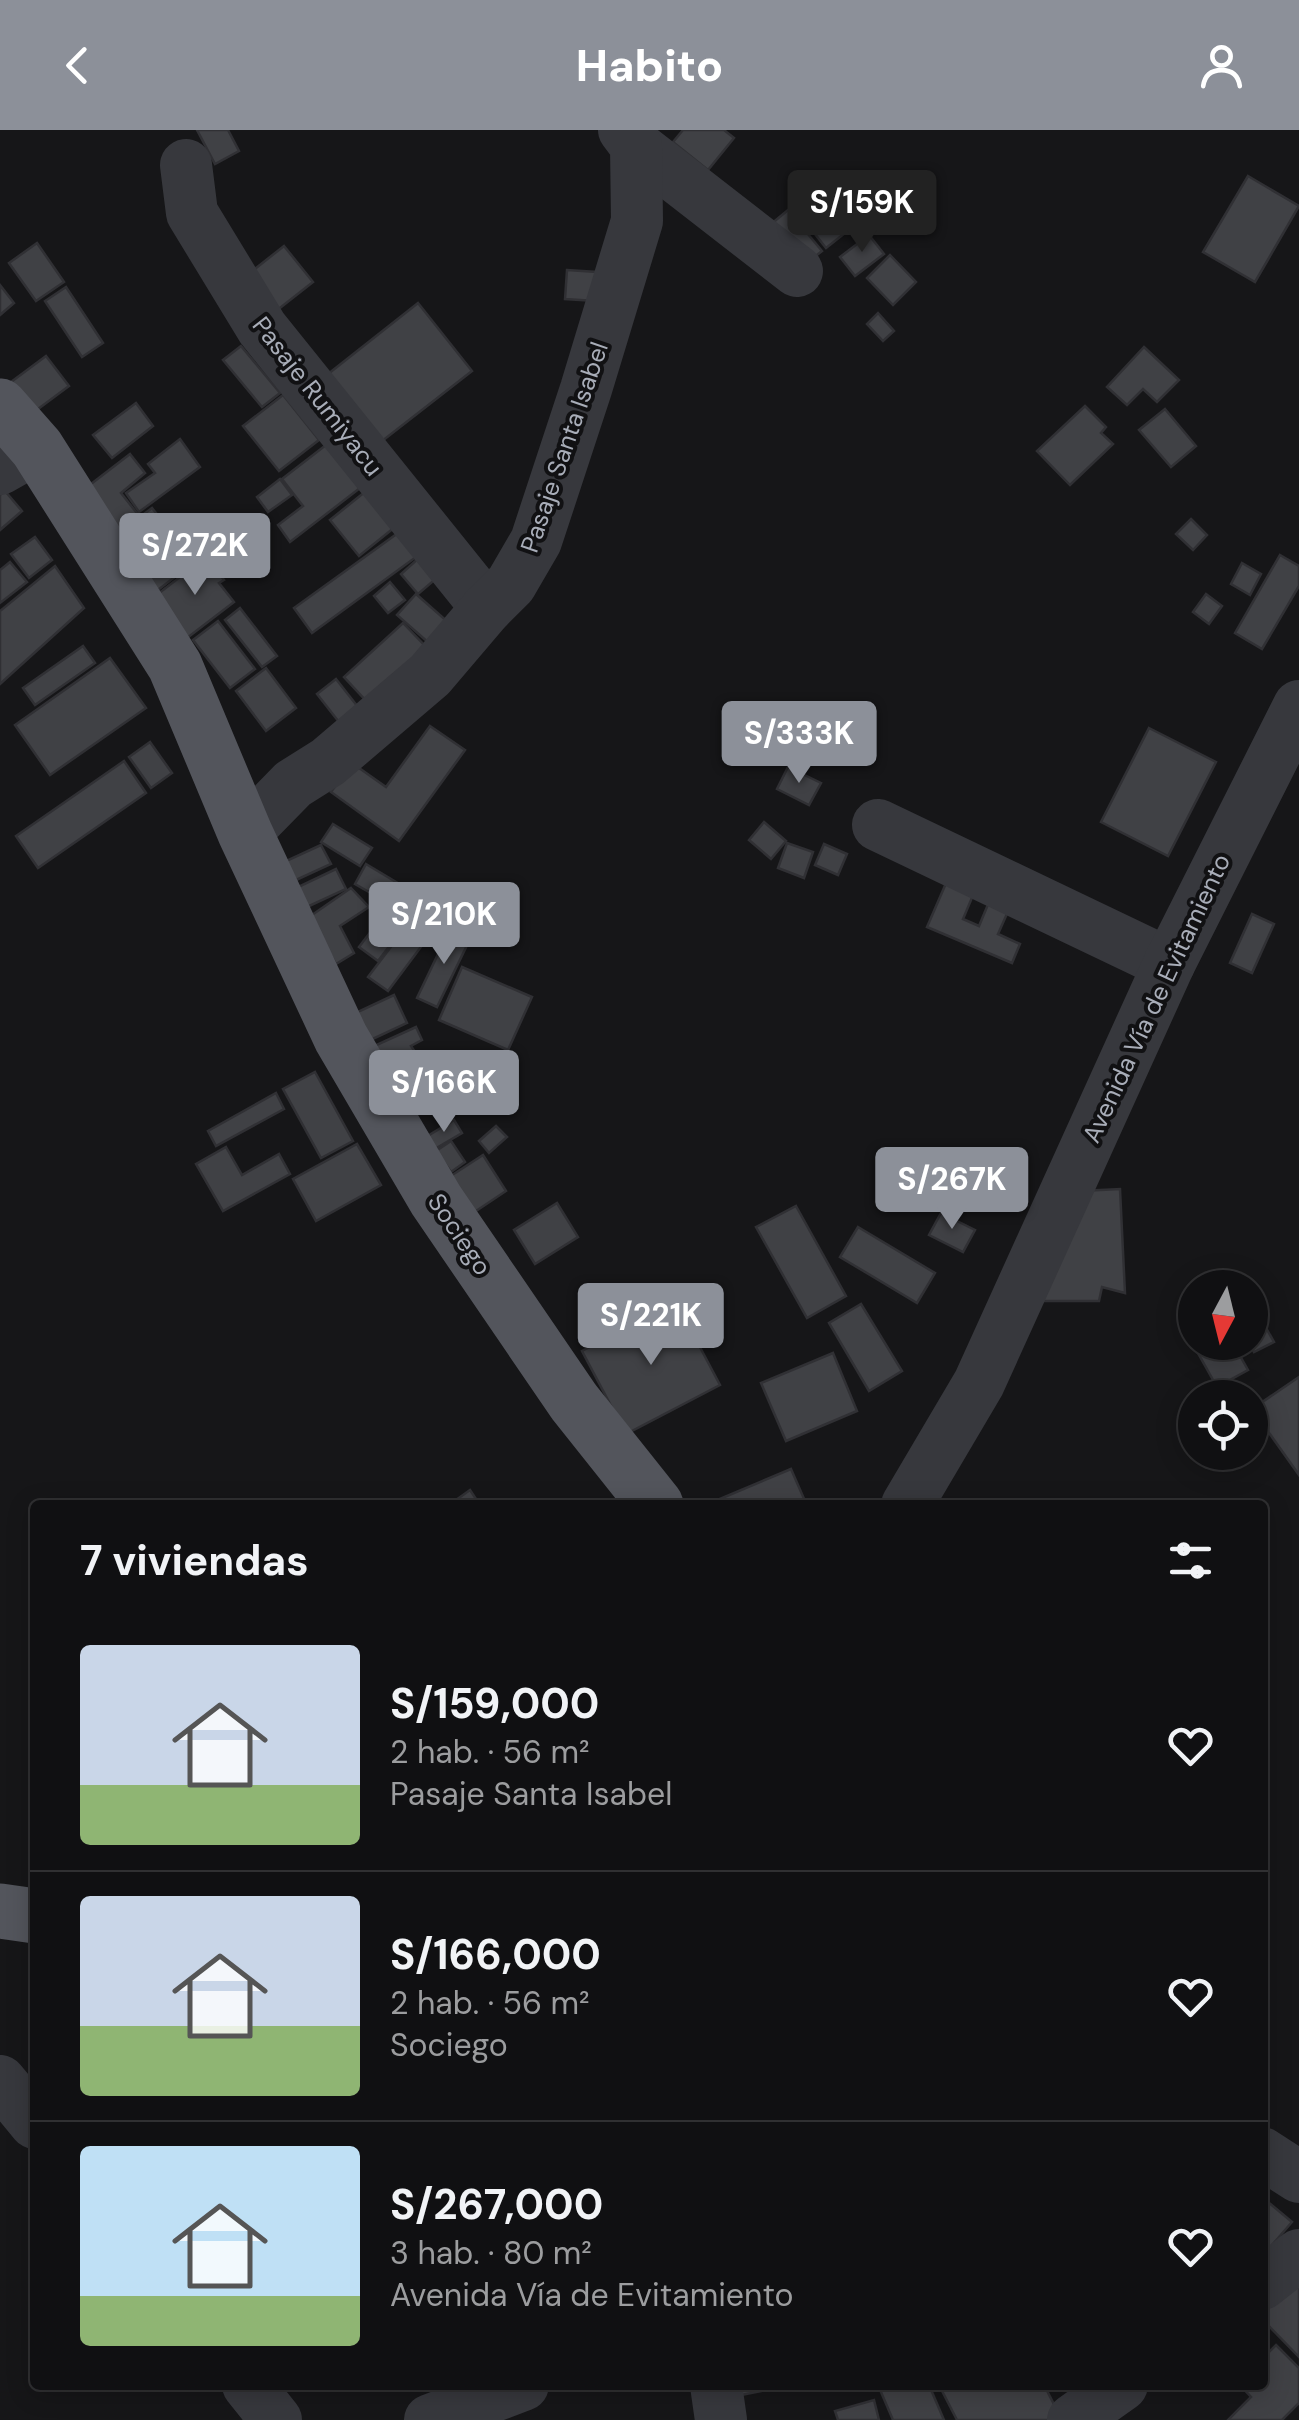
<!DOCTYPE html>
<html lang="es">
<meta charset="utf-8">
<style>
:root{--surface:#101012;--page:#19191b;--text:#f1f3f6;--muted:#9c9d9f;--line:#303032;--accent:#8c9099}
body{margin:0;font-family:"DM Sans",sans-serif;background:var(--page);color:var(--text);height:100vh;display:flex;flex-direction:column;font-size:38px;white-space:nowrap}
*{box-sizing:border-box;margin:0}
p{font-size:32px;color:var(--muted)}
.icon{flex:none;width:55px;height:55px;fill:none;stroke:currentColor;stroke-width:2;stroke-linecap:round;stroke-linejoin:round}
.map{position:relative;flex:1;overflow:hidden}
.details{position:absolute;left:30px;top:1370px;width:1238px;height:890px;display:flex;flex-direction:column;background:var(--surface);border-radius:10px;box-shadow:0 5px 25px #0003,0 0 0 2px var(--line)}
.details>*{flex:none}
.needle{width:65px;rotate:187deg}
.tools{position:absolute;left:1178px;top:1140px;display:grid;gap:20px}
.tools a{display:grid;place-items:center;width:90px;height:90px;border-radius:50%;background:var(--surface);box-shadow:0 5px 25px #0003,0 0 0 2px var(--line);font-size:50px}
.price{position:absolute;translate:-50% -85px;padding:0 22px;border-radius:10px;background:var(--accent);color:#fff;font-size:32px;line-height:65px;filter:drop-shadow(0 2px 5px #0008)}
.price::after{content:'';position:absolute;left:50%;top:60px;width:30px;height:22px;margin-left:-15px;background:inherit;clip-path:polygon(0 0,100% 0,50% 100%)}
.price.selected{background:#222;color:#fff}
ul{padding:0;list-style:none}
li{display:flex;align-items:center;gap:30px;height:250px;padding:0 50px}
li+li{border-top:2px solid var(--line)}
li span{display:grid;place-items:center;flex:none;width:280px;height:200px;border-radius:10px;color:#555}
li>.icon{margin-inline-start:auto}
span .icon{width:120px;height:120px;fill:#fffc;stroke-width:1}
li b{font-size:42px}
h2{display:flex;justify-content:space-between;align-items:center;height:120px;padding:0 50px;font-size:42px}
header{display:flex;justify-content:space-between;align-items:center;height:130px;padding:0 50px;background:var(--accent);color:#fff;font-size:45px;font-weight:800}
.map>svg:first-child{display:block}
.building{fill:#404145;stroke:#303034;stroke-width:2.5}
.lines{fill:none;stroke-linecap:round;stroke-linejoin:round}
.minor{stroke:#37383d;stroke-width:52}
.major{stroke:#53555c;stroke-width:55}
.labels{text-anchor:middle;stroke-width:8;stroke-linejoin:round;paint-order:stroke}
.street-label{font-size:25px;fill:#a8adb8;stroke:#111113}
</style>
<header><svg class="icon" aria-label="back" viewBox="0 0 24 24"><path d="M15 5l-7 7 7 7"/></svg>Habito<svg class="icon" aria-label="person" viewBox="0 0 24 24"><circle cx="12" cy="8" r="4"/><path d="M4 21q1-7 8-7t8 7"/></svg></header>
<div class="map">
<svg width="1299" height="2290" viewBox="0 0 1299 2290">
<rect width="100%" height="100%" fill="#161618"/>
<g class="building">
<polygon points="197,0 228,0 239,21 215,34"/>
<polygon points="683,0 724,0 734,8 708,40 673,12"/>
<polygon points="1248,46 1299,76 1255,152 1203,122"/>
<polygon points="845,65 864,88 826,118 807,94"/>
<polygon points="788,80 822,121 803,136 770,95"/>
<polygon points="869,105 884,124 855,146 840,127"/>
<polygon points="37,113 64,152 36,171 9,133"/>
<polygon points="284,116 313,152 271,185 242,149"/>
<polygon points="890,125 916,152 893,175 867,148"/>
<polygon points="567,140 597,142 595,171 565,169"/>
<polygon points="0,155 14,173 0,185"/>
<polygon points="66,157 103,213 82,227 45,171"/>
<polygon points="418,173 472,241 377,315 323,248"/>
<polygon points="878,183 894,201 883,211 867,194"/>
<polygon points="241,216 280,263 262,277 223,230"/>
<polygon points="1144,217 1179,250 1157,272 1143,259 1127,275 1107,257"/>
<polygon points="46,226 69,256 34,282 11,252"/>
<polygon points="283,265 319,310 279,341 243,296"/>
<polygon points="136,273 153,296 112,328 93,305"/>
<polygon points="1085,276 1106,297 1101,303 1113,314 1070,355 1037,321"/>
<polygon points="1165,279 1196,316 1171,337 1139,300"/>
<polygon points="180,309 200,337 139,382 126,363 155,343 148,334"/>
<polygon points="326,315 360,358 290,412 278,395 303,376 282,349"/>
<polygon points="130,324 145,343 121,363 140,387 152,378 176,408 136,439 78,364"/>
<polygon points="280,349 292,365 268,382 257,367"/>
<polygon points="5,361 22,381 0,400 0,365"/>
<polygon points="366,361 395,397 359,426 330,390"/>
<polygon points="1191,389 1207,405 1193,420 1176,404"/>
<polygon points="203,392 219,413 154,463 138,442"/>
<polygon points="398,403 416,427 312,503 294,478"/>
<polygon points="35,407 52,430 29,448 11,424"/>
<polygon points="1280,425 1299,436 1299,456 1262,519 1235,503"/>
<polygon points="206,427 224,450 219,453 234,472 187,508 154,467"/>
<polygon points="420,427 438,447 418,464 401,444"/>
<polygon points="10,432 27,452 0,473 0,440"/>
<polygon points="1242,433 1261,444 1250,465 1231,454"/>
<polygon points="55,436 84,478 0,554 0,481"/>
<polygon points="390,452 405,470 388,483 374,466"/>
<polygon points="416,464 449,493 430,514 397,485"/>
<polygon points="1206,464 1222,476 1209,494 1193,482"/>
<polygon points="240,478 277,526 262,537 225,490"/>
<polygon points="218,491 255,539 230,558 193,510"/>
<polygon points="403,493 428,519 369,574 344,547"/>
<polygon points="83,516 95,533 35,575 23,558"/>
<polygon points="110,528 146,578 50,645 15,595"/>
<polygon points="266,538 296,578 266,601 236,561"/>
<polygon points="336,549 358,577 339,592 317,564"/>
<polygon points="430,596 465,620 399,711 331,662 352,633 386,657"/>
<polygon points="1149,598 1216,632 1168,726 1101,692"/>
<polygon points="150,612 172,643 151,658 129,627"/>
<polygon points="124,631 146,663 38,738 16,706"/>
<polygon points="788,637 821,653 809,675 777,659"/>
<polygon points="764,692 786,711 771,729 749,710"/>
<polygon points="333,694 372,718 360,736 321,712"/>
<polygon points="787,713 813,722 804,748 778,738"/>
<polygon points="824,714 847,724 838,745 815,735"/>
<polygon points="321,715 331,734 296,750 286,731"/>
<polygon points="366,734 401,755 390,774 355,754"/>
<polygon points="336,739 346,759 307,777 298,757"/>
<polygon points="947,751 974,763 963,789 979,796 994,760 1014,768 998,804 1020,814 1012,833 927,797"/>
<polygon points="351,758 369,777 340,796 354,823 336,834 309,787"/>
<polygon points="394,771 413,785 378,831 359,817"/>
<polygon points="422,776 441,790 388,861 368,847"/>
<polygon points="1252,784 1274,794 1252,843 1230,833"/>
<polygon points="451,797 471,807 437,877 417,868"/>
<polygon points="462,837 532,867 508,920 439,890"/>
<polygon points="394,865 407,893 362,914 349,886"/>
<polygon points="416,897 422,910 411,916 429,943 439,936 451,949 404,989 361,922"/>
<polygon points="315,942 353,1011 321,1028 283,959"/>
<polygon points="276,963 284,979 216,1016 208,1001"/>
<polygon points="454,990 462,1003 433,1020 426,1007"/>
<polygon points="496,996 507,1007 489,1023 479,1011"/>
<polygon points="451,1011 465,1032 451,1042 436,1021"/>
<polygon points="357,1014 381,1055 316,1091 293,1049"/>
<polygon points="226,1017 242,1045 279,1024 290,1044 223,1081 196,1034"/>
<polygon points="483,1025 506,1061 467,1087 443,1051"/>
<polygon points="1120,1059 1125,1163 1102,1157 1099,1171 1041,1171 1080,1061"/>
<polygon points="557,1073 578,1107 535,1134 514,1100"/>
<polygon points="796,1076 846,1166 807,1188 756,1097"/>
<polygon points="941,1083 975,1100 963,1122 929,1105"/>
<polygon points="858,1097 935,1143 917,1173 840,1127"/>
<polygon points="676,1172 720,1255 626,1304 582,1221"/>
<polygon points="1252,1173 1274,1212 1254,1222 1249,1212 1250,1174"/>
<polygon points="861,1174 902,1241 869,1261 829,1193"/>
<polygon points="1195,1204 1195,1212 1239,1212 1234,1215 1248,1240 1217,1257 1189,1207"/>
<polygon points="833,1223 857,1281 786,1311 761,1253"/>
<polygon points="1299,1247 1299,1345 1252,1279"/>
<polygon points="791,1339 805,1371 795,1375 708,1374"/>
<polygon points="470,1360 480,1375 449,1375"/>
<polygon points="1262,2067 1292,2092 1267,2121 1262,2118"/>
<polygon points="1299,2143 1299,2227 1262,2189 1262,2178"/>
<polygon points="1276,2215 1299,2238 1299,2273 1282,2290 1228,2290 1251,2267 1240,2255 1262,2255 1262,2229"/>
<polygon points="733,2255 791,2255 736,2266"/>
<polygon points="878,2255 929,2255 944,2290 893,2290"/>
<polygon points="939,2255 1044,2255 1060,2286 1051,2290 957,2290"/>
<polygon points="874,2270 879,2290 838,2290 835,2281"/>
</g>
<g class="lines">
<g class="minor">
<polyline points="636,16 797,141"/>
<polyline points="186,35 192,83 262,198 487,478"/>
<polyline points="0,339 37,318"/>
<polyline points="878,695 1169,834"/>
<polyline points="245,703 293,654 328,632 430,545 487,478 511,454 536,411 586,259 637,91 636,16 624,0"/>
<polyline points="907,1375 979,1253 1169,834 1299,576"/>
<polyline points="0,1951 35,1993"/>
<polyline points="1262,2023 1299,2047"/>
<polyline points="1262,2154 1299,2125"/>
<polyline points="248,2255 276,2290"/>
<polyline points="716,2255 721,2290"/>
<polyline points="430,2290 523,2255"/>
<polyline points="1073,2290 1122,2255"/>
</g>
<g class="major">
<polyline points="0,276 37,318 175,536 245,703 341,908 436,1070 574,1272 656,1375"/>
<polyline points="0,1781 35,1786"/>
</g>
</g>
<g class="labels">
<g class="street-label">
<text transform="translate(318 266) rotate(52)" y="9">Pasaje Rumiyacu</text>
<text transform="translate(564 317) rotate(-71)" y="9">Pasaje Santa Isabel</text>
<text transform="translate(1156 868) rotate(-65)" y="9">Avenida Vía de Evitamiento</text>
<text transform="translate(460 1104) rotate(56)" y="9">Sociego</text>
</g>
</g>
</svg>
<div class="tools">
<a><svg class="needle" viewBox="-14 -14 28 28"><path d="M0-13l5 13h-10z" fill="#e53935"/><path d="M0 13l5-13h-10z" fill="#9c9d9f"/></svg></a>
<a><svg class="icon" aria-label="locate" viewBox="0 0 24 24"><circle cx="12" cy="12" r="6"/><path d="M12 2v4M12 18v4M2 12h4M18 12h4"/></svg></a>
</div>
<b class="price selected" style="left:862px;top:125px">S/159K</b>
<b class="price" style="left:195px;top:468px">S/272K</b>
<b class="price" style="left:799px;top:656px">S/333K</b>
<b class="price" style="left:444px;top:837px">S/210K</b>
<b class="price" style="left:444px;top:1005px">S/166K</b>
<b class="price" style="left:952px;top:1102px">S/267K</b>
<b class="price" style="left:651px;top:1238px">S/221K</b>
<section class="details">
<h2>7 viviendas<svg class="icon" aria-label="filters" viewBox="0 0 24 24"><path d="M4 7h16M4 17h16"/><circle cx="9" cy="7" r="2"/><circle cx="15" cy="17" r="2"/></svg></h2>
<ul>
<li><span style="background:linear-gradient(#c9d6e8 70%,#8fb573 0)"><svg class="icon" aria-label="home" viewBox="0 0 24 24"><path d="M3 11l9-7 9 7M6 9v11h12V9"/></svg></span><div><b>S/159,000</b><p>2 hab. · 56 m²</p><p>Pasaje Santa Isabel</p></div><svg class="icon" aria-label="heart" viewBox="0 0 24 24"><path d="M12 20l-8-8c-3-5 5-10 8-4 3-6 11-1 8 4z"/></svg></li>
<li><span style="background:linear-gradient(#c9d6e8 65%,#8fb573 0)"><svg class="icon" aria-label="home" viewBox="0 0 24 24"><path d="M3 11l9-7 9 7M6 9v11h12V9"/></svg></span><div><b>S/166,000</b><p>2 hab. · 56 m²</p><p>Sociego</p></div><svg class="icon" aria-label="heart" viewBox="0 0 24 24"><path d="M12 20l-8-8c-3-5 5-10 8-4 3-6 11-1 8 4z"/></svg></li>
<li><span style="background:linear-gradient(#bfe0f5 75%,#8fb573 0)"><svg class="icon" aria-label="home" viewBox="0 0 24 24"><path d="M3 11l9-7 9 7M6 9v11h12V9"/></svg></span><div><b>S/267,000</b><p>3 hab. · 80 m²</p><p>Avenida Vía de Evitamiento</p></div><svg class="icon" aria-label="heart" viewBox="0 0 24 24"><path d="M12 20l-8-8c-3-5 5-10 8-4 3-6 11-1 8 4z"/></svg></li>
</ul>
</section>
</div>
